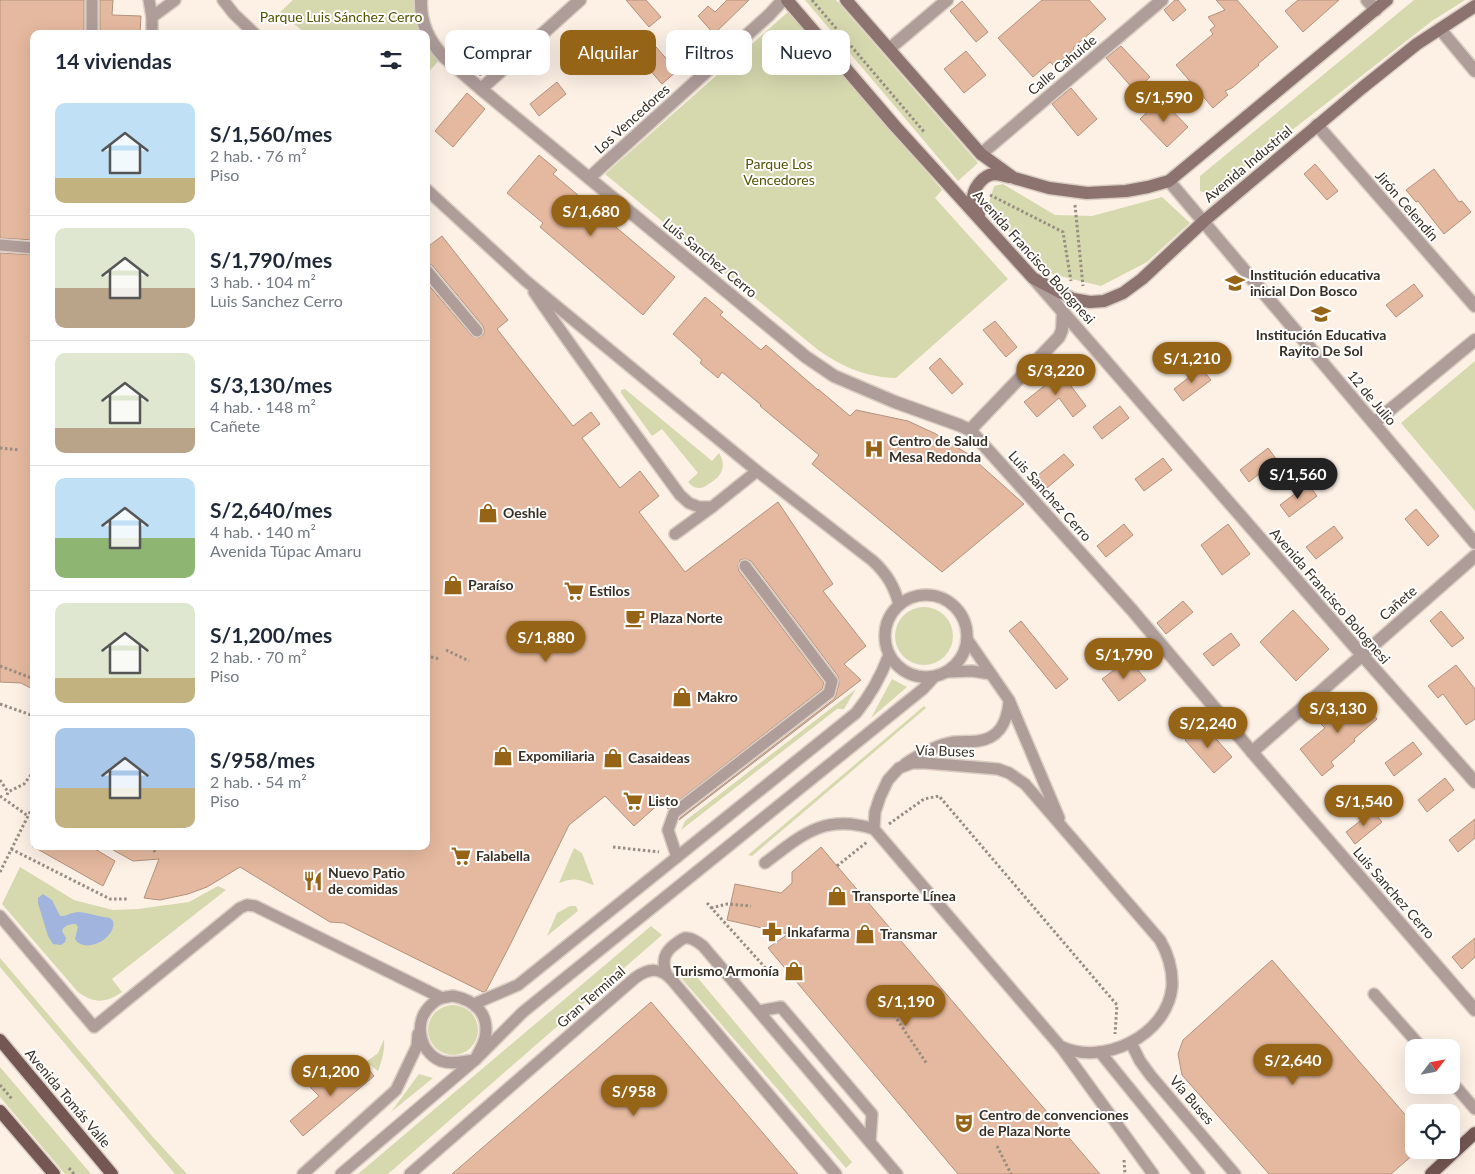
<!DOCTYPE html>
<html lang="es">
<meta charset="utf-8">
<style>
:root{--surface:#fff;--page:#f6f6f7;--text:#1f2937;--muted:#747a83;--line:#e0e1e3;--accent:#966417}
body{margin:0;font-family:Lato,sans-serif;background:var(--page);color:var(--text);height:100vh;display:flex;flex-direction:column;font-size:19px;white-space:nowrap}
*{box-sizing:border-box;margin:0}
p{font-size:16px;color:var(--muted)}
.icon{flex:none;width:28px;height:28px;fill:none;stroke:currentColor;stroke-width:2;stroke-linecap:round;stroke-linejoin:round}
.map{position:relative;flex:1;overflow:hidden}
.drawer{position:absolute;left:30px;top:30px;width:400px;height:820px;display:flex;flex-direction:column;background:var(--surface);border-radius:10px;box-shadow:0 5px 20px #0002}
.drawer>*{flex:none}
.hud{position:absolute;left:445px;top:30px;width:475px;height:45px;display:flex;gap:10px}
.needle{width:32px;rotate:58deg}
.tools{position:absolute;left:1405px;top:1039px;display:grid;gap:10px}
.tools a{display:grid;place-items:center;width:55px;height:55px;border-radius:10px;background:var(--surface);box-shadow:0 5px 20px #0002;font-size:25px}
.price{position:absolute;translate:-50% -42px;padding:0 11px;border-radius:18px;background:var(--accent);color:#fff;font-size:16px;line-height:32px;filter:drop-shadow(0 1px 2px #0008)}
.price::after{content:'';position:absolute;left:50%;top:30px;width:15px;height:11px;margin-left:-8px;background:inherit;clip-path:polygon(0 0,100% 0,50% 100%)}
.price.on{background:#222;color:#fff}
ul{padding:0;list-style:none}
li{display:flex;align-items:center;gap:15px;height:125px;padding:0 25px}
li+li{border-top:1px solid var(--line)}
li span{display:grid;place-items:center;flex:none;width:140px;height:100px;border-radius:10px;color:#555}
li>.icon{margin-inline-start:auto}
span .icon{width:60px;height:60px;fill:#fffc;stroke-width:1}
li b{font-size:21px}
h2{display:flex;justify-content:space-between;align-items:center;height:60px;padding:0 25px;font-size:21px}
.chip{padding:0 18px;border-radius:10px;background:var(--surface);box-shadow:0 5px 20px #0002;font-size:18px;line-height:45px}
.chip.on{background:var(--accent);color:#fff}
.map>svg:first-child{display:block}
.green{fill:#d6d8ae}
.water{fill:#a0b4dd}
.building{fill:#e5b99f;stroke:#b2927e}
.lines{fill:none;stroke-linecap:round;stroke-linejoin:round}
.service-casing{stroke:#dacec3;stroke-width:14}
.minor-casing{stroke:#dacec3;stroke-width:15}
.tertiary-casing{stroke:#dacec3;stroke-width:15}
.secondary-casing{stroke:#dacec3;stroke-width:15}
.primary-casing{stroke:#dacec3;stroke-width:15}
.path{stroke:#988d82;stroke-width:3;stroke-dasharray:2.5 2.5;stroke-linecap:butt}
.service{stroke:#af9d9a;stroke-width:11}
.minor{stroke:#af9d9a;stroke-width:12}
.tertiary{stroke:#af9d9a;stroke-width:12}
.secondary{stroke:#8d7370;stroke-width:12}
.primary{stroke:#745652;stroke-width:12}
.labels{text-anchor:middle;stroke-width:4;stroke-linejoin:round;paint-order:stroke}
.park-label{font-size:14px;fill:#525301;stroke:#fff}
.street-label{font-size:14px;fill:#382e23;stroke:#fff}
.poi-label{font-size:14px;font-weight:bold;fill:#382e23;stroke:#fff;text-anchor:start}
</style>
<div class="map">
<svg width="1475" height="1174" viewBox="0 0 1475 1174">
<rect width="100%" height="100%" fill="#fdf1e6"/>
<g class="green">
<polygon points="293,0 421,0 421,6 443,56 426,75 426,34 306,34 280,12"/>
<polygon points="805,0 836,0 978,163 958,181"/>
<polygon points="1414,0 1465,0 1432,21 1210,194 1200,191 1200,176"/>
<path d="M 789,11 L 942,190 L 935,198 L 1008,279 L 896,378 C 865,377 843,367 818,350 L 605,174 Z"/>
<polygon points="1003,184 1055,215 1092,216 1162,197 1190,223 1147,262 1101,286 1047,273 1003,225 989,203 994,186"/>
<polygon points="1475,361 1475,511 1401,423"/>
<path d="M 625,389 L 712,461 L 719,453 C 727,466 722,476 710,483 C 706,486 703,488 699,488 C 694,488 691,485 688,482 L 698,473 L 662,429 L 652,436 L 621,393 L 621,390 Z"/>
<circle cx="924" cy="636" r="29"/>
<polygon points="892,679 907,687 871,718"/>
<polygon points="856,689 844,709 837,709 681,830 685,821"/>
<polygon points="924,706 926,708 752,856 748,855"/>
<path d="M 574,848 L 582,853 L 594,885 C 577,879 575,877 559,883 Z"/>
<path d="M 20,867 L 74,900 L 113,910 L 138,909 L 189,902 L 218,886 L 226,890 L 112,979 L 122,992 C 106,1003 94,1004 78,992 L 2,904 Z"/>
<polygon points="570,906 576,906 578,911 547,936 557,913"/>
<polygon points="651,926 662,935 388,1174 358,1174"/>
<polygon points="0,958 152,1136 187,1174 175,1174 0,967"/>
<polygon points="692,971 852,1162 846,1168 681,978"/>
<circle cx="453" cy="1030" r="25"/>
<path d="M 384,1039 C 385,1051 382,1060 378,1071 L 366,1062 L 378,1053 Z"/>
<polygon points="0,1067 91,1174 65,1174 0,1097"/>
<polygon points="419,1074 433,1078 391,1112"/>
</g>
<path class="water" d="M 43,894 L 52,900 L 60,916 C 66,917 71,912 79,912 C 89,913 100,917 110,918 L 113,921 C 117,938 85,955 75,939 L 78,927 L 76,924 C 70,924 64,925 62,931 L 66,938 L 65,942 L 61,945 L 53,944 L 48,936 L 38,903 L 38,898 Z"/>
<g class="building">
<polygon points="0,0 84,0 84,34 34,34 34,240 0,238"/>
<polygon points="100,0 113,0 112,15 141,16 140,34 100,34"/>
<polygon points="626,0 646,0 661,17 649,27"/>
<polygon points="727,0 749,0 714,34 698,16 708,6 715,12"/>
<polygon points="1042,0 1089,0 1106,19 1073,48 1074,50 1054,66 1050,62 1033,77 998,38"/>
<polygon points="1175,0 1178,0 1186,10 1173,21 1164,10"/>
<polygon points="1216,0 1237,0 1278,47 1258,64 1259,65 1232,88 1225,91 1228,95 1213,108 1176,65 1213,34 1210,30 1215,26 1208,17 1225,10"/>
<polygon points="1298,0 1339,0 1303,32 1285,11"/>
<polygon points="962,1 988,32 976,42 950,11"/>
<polygon points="643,32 677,71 662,84 628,45"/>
<polygon points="573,37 596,64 585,73 562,47"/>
<polygon points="499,43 508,54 480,76 471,64"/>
<polygon points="1121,46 1150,77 1135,91 1106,58"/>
<polygon points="966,51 986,75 964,93 944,69"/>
<polygon points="557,82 566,94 539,116 530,104"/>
<polygon points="1071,88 1097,119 1078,136 1052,104"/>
<polygon points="467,93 485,109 453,147 435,131"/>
<polygon points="1161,99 1188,127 1167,147 1140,119"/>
<polygon points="539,155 557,170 553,174 675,277 643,315 540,227 543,223 507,193"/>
<polygon points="1315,164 1338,191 1327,200 1304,174"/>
<polygon points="1434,169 1459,202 1462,201 1471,212 1444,234 1418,201 1416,202 1406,190"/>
<polygon points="442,236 508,320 497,329 573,426 591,412 600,424 582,438 620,488 640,471 659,496 639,512 685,572 778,502 833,584 823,591 866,646 844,664 861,680 679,820 680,818 834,699 836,695 839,683 838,676 751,561 745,559 740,560 738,566 739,571 824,683 822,689 668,809 661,802 634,826 605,796 569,825 510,945 486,991 483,992 344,923 330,922 240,867 207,887 188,894 160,900 144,898 159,859 133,861 106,846 426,846 426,282 472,336 479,338 484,334 484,330 483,326 432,265 426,263 426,248"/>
<polygon points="0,253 34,255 34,690 21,683 0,682"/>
<polygon points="1414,284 1423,296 1396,317 1386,305"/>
<polygon points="705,297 723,312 720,315 761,350 766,345 818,390 818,389 850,416 856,410 908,421 936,434 968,454 1024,504 942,572 812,464 819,455 760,406 761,405 722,372 718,378 700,363 702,360 673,334"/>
<polygon points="995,321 1017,347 1006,357 983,330"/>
<polygon points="940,358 963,384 952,394 929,368"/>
<polygon points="1201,368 1211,380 1183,401 1174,389"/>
<polygon points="1059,370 1086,406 1073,417 1059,398 1037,417 1024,402 1048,383 1046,380"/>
<polygon points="1120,406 1129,418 1102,439 1093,427"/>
<polygon points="1268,448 1277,460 1249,482 1240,470"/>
<polygon points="1064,454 1074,465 1047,488 1037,476"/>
<polygon points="1163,458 1172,470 1144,491 1135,479"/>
<polygon points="1308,484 1317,496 1289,517 1280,505"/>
<polygon points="1416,509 1439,536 1428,546 1405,519"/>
<polygon points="1124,524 1133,535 1106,557 1097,546"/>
<polygon points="1228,524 1250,554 1222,575 1201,545"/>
<polygon points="1334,526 1343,538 1316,559 1306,547"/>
<polygon points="1183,601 1193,612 1166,634 1157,623"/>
<polygon points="1293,610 1329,649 1296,681 1260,642"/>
<polygon points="1441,611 1464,638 1452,647 1430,621"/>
<polygon points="1021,621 1068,679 1056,689 1009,631"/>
<polygon points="1231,633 1240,645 1213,666 1203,654"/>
<polygon points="1129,659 1146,680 1119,701 1102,679"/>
<polygon points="1456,665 1475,689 1475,719 1466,725 1443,694 1438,698 1428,686"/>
<polygon points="1355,693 1377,719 1354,739 1355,741 1331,762 1334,766 1322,776 1300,749 1325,728 1321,724 1345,704 1343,702"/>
<polygon points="1203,724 1232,757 1214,773 1185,740"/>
<polygon points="1413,742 1422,754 1394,776 1385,763"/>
<polygon points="1445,778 1454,790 1427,812 1418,800"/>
<polygon points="1373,811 1382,822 1355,844 1346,832"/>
<polygon points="1475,819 1475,838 1458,852 1449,840"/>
<polygon points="32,846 90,846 115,861 103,886"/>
<polygon points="821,847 837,866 1100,1174 958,1174 768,948 788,934 727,920 735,884 781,893 792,883 792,872"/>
<polygon points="1475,938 1475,957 1462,969 1452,957"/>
<polygon points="1272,960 1414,1125 1414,1154 1391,1174 1269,1174 1182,1075 1178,1054 1183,1040"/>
<polygon points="651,1002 798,1174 452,1174 613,1035"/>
<polygon points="361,1060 374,1076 303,1136 290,1121 319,1096 310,1087 324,1075 332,1085"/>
</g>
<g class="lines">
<defs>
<g id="service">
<polyline points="92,0 92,34"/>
<polyline points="149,0 152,17 152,34"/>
<polyline points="223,0 234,14 255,34"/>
<polyline points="152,17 175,0"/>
<path d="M 426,189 L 526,281 L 757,471 L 873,561 C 887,574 894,586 899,604"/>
<polyline points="0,245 34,248"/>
<polyline points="426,270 477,331"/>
<path d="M 534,292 C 581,361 631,428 680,495 L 689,503 L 699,507 L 712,507 L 757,471"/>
<polyline points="675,534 712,507"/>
<circle cx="926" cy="636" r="41"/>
<polyline points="967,639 1009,700 1059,818"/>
<polyline points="947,672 972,671 991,674"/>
<path d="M 912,763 L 926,763 L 998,769 L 1009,773 L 1025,784 L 1160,940 C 1168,954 1173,970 1172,987 C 1167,1036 1102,1067 1060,1046 L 874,829 L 875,812 L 880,797 L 888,780 L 899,768 Z"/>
<path d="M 905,764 C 920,754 936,745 954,742 C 962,741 970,742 978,741 C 1000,738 1007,722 1009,702"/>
<polyline points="677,857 668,830 674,813 829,693 832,681 745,566"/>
<path d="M 765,863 C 802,835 824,813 874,829"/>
<polyline points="0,916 94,1027 240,908 247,905 255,906 442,998"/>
<path d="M 666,973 C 662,961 664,953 674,945 C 677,943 681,939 685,938 C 691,937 698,942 703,946 L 897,1174"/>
<polyline points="1374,994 1422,1048"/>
<path d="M 453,996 C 475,1000 490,1014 485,1038 C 483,1046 478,1053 475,1060 C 464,1061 452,1065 441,1061 C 418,1051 413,1020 432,1004 C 438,998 445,997 453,996 Z"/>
<path d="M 474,1004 L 518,985 L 856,713 C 870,696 881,676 889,655"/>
<polyline points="759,1011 781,1007 872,1114 870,1142"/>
<polyline points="1131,1043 1140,1061 1151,1076 1235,1174"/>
<polyline points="1061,1047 1153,1174"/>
<polyline points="1100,1052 1199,1174"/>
<polyline points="1451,1081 1475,1109"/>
<polyline points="303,1174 396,1090 417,1046 418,1034"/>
<polyline points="341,1174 475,1060 523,1012 923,689 934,677"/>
<path d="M 410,1174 L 635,978 C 649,968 660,967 672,980 L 836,1174"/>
</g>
<g id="minor">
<path d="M 421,0 C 420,21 429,41 443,56 L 481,89 L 806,357 L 834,376 L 895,402 L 959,425 L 970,430 L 1132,610 L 1252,752 L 1475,1010"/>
<polyline points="1367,0 1376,10"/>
<polyline points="1440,29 1475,71"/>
<polyline points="889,49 947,0"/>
<polyline points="481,89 580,0"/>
<polyline points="1317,125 1475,306"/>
<polyline points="981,154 1162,0"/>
<polyline points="589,178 769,15 783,0"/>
<polyline points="1169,181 1475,543"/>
<polyline points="1374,423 1475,340"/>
<polyline points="970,430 1059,337 1062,330 1063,311"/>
<polyline points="1252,752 1475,556"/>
</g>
<polyline id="tertiary" points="1035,280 1362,655 1475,782"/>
<g id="secondary">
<polyline points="787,0 895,126 1033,278 1073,299 1090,302 1104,301 1123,293 1142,279 1204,221 1362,88 1417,44 1475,6"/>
<polyline points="846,0 981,154 1014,178 1049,188 1087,193 1126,191 1148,187 1169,181 1387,0"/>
<path d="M 979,215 C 977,210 974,205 973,200 C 972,189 983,175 994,174 C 998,174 1005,176 1009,177"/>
</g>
<g id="primary">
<polyline points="0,1040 112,1174"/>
<polyline points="0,1111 54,1174"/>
<polyline points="1431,1174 1475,1133"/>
</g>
</defs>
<use href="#service" class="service-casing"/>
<use href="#minor" class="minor-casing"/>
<use href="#tertiary" class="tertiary-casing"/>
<use href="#secondary" class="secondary-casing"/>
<use href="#primary" class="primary-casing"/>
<g class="path">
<polyline points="812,0 925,133"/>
<polyline points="990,195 1063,232 1071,281"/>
<polyline points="1075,205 1083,286"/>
<polyline points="0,448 19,450"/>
<polyline points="446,650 469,661"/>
<polyline points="426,656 440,659"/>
<polyline points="0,666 34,679"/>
<polyline points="0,704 34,716"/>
<polyline points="0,780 8,792"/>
<polyline points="7,795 8,792 24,784 34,771"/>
<polyline points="0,796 28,816"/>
<polyline points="889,824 924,799 939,796 1117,1005 1115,1034"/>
<polyline points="151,846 155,852"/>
<polyline points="613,847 659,852"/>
<polyline points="11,849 110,899 129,899"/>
<polyline points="837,866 867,842"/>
<polyline points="0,872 34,804"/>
<polyline points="707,903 770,973"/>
<polyline points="711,908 727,904 751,906"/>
<polyline points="894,1015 927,1064"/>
<polyline points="0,1085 12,1099"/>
<polyline points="997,1146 1011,1174"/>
<polyline points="1124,1160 1125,1174"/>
<polyline points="69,1168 74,1174"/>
</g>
<use href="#service" class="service"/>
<use href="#minor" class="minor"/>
<use href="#tertiary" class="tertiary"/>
<use href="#secondary" class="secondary"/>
<use href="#primary" class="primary"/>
</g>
<defs>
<symbol id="school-bare" viewBox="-9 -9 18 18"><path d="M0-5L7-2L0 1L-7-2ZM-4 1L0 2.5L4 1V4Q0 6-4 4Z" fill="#966417" stroke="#fff" stroke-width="2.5" paint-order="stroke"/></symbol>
<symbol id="hospital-bare" viewBox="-9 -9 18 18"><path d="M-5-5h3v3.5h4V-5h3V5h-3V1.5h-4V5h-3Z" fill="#966417" stroke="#fff" stroke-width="2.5" paint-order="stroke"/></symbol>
<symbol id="shop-bare" viewBox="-9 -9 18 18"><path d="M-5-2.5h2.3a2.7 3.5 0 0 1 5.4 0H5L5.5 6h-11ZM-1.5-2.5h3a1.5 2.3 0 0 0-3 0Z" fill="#966417" stroke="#fff" stroke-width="2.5" paint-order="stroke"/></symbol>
<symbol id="supermarket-bare" viewBox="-9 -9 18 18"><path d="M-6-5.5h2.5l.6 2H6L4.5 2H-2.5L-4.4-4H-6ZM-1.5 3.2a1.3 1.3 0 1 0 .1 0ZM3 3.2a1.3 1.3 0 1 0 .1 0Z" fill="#966417" stroke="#fff" stroke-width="2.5" paint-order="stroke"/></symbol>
<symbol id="cafe-bare" viewBox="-9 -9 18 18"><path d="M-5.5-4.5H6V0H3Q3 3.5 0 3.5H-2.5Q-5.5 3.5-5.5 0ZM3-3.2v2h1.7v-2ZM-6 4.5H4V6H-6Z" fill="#966417" stroke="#fff" stroke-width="2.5" paint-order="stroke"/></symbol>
<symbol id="restaurant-bare" viewBox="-9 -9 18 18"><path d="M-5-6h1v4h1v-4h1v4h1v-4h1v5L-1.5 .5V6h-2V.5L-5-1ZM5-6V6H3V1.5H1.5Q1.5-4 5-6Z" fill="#966417" stroke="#fff" stroke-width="2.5" paint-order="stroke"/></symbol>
<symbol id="pharmacy-bare" viewBox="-9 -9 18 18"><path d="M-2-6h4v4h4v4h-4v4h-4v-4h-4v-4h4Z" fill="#966417" stroke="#fff" stroke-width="2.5" paint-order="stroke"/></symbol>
<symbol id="theatre-bare" viewBox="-9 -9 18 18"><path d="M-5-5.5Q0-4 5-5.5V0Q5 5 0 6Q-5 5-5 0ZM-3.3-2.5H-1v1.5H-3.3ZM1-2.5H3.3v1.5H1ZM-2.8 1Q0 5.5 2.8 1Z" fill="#966417" stroke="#fff" stroke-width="2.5" paint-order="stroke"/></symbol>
</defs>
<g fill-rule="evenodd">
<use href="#school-bare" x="1221" y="269" width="28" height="28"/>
<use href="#school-bare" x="1307" y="300" width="28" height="28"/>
<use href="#hospital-bare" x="860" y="435" width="28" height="28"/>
<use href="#shop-bare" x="474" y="499" width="28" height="28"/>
<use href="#shop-bare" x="439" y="571" width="28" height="28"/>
<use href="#supermarket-bare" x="560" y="577" width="28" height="28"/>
<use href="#cafe-bare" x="621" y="604" width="28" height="28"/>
<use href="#shop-bare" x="668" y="683" width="28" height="28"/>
<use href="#shop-bare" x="489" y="742" width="28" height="28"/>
<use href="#shop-bare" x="599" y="744" width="28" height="28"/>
<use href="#supermarket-bare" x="619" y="787" width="28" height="28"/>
<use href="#supermarket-bare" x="447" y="842" width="28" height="28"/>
<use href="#restaurant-bare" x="299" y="867" width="28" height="28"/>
<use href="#shop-bare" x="823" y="882" width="28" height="28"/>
<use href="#pharmacy-bare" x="758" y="918" width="28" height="28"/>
<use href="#shop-bare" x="851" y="920" width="28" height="28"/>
<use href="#shop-bare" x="780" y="957" width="28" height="28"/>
<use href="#theatre-bare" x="950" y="1109" width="28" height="28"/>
</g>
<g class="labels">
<g class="park-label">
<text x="341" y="22">Parque Luis Sánchez Cerro</text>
<text x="779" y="169">Parque Los<tspan x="779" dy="16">Vencedores</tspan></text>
</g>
<g class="street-label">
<text transform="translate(1062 65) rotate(-40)" y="5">Calle Cahuide</text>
<text transform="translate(632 119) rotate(-42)" y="5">Los Vencedores</text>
<text transform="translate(1248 164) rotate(-40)" y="5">Avenida Industrial</text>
<text transform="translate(1407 206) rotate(49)" y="5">Jirón Celendín</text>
<text transform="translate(1034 257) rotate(48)" y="5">Avenida Francisco Bolognesi</text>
<text transform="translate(710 258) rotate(39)" y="5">Luis Sanchez Cerro</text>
<text transform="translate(1372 398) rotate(50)" y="5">12 de Julio</text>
<text transform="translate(1050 496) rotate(48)" y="5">Luis Sanchez Cerro</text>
<text transform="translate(1330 596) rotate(49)" y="5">Avenida Francisco Bolognesi</text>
<text transform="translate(1398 603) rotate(-41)" y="5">Cañete</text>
<text transform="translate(945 751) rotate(2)" y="5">Vía Buses</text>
<text transform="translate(1394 893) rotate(49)" y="5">Luis Sanchez Cerro</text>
<text transform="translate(591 997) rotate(-41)" y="5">Gran Terminal</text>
<text transform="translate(68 1098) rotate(50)" y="5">Avenida Tomás Valle</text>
<text transform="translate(1192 1100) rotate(49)" y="5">Vía Buses</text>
</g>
<g class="poi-label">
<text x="1250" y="280">Institución educativa<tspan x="1250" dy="16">inicial Don Bosco</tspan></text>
<text x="1321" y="340" text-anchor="middle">Institución Educativa<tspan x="1321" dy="16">Rayito De Sol</tspan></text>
<text x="889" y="446">Centro de Salud<tspan x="889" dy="16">Mesa Redonda</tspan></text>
<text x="503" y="518">Oeshle</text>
<text x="468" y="590">Paraíso</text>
<text x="589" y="596">Estilos</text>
<text x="650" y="623">Plaza Norte</text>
<text x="697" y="702">Makro</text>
<text x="518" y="761">Expomiliaria</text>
<text x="628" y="763">Casaideas</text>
<text x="648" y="806">Listo</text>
<text x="476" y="861">Falabella</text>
<text x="328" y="878">Nuevo Patio<tspan x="328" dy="16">de comidas</tspan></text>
<text x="852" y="901">Transporte Línea</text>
<text x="787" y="937">Inkafarma</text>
<text x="880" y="939">Transmar</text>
<text x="779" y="976" text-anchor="end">Turismo Armonía</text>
<text x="979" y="1120">Centro de convenciones<tspan x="979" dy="16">de Plaza Norte</tspan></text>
</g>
</g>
</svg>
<div class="tools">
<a><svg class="needle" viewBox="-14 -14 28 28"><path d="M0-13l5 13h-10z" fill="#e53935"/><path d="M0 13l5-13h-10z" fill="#747a83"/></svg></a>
<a><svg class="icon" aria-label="locate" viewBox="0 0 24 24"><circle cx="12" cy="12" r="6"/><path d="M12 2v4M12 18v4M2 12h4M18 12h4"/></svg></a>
</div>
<b class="price" style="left:1164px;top:123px">S/1,590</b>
<b class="price" style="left:591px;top:237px">S/1,680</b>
<b class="price" style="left:1192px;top:384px">S/1,210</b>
<b class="price" style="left:1056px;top:396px">S/3,220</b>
<b class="price on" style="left:1298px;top:500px">S/1,560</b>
<b class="price" style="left:546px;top:663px">S/1,880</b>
<b class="price" style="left:1124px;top:680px">S/1,790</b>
<b class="price" style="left:1338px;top:734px">S/3,130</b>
<b class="price" style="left:1208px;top:749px">S/2,240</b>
<b class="price" style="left:1364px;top:827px">S/1,540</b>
<b class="price" style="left:906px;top:1027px">S/1,190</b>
<b class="price" style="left:1293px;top:1086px">S/2,640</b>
<b class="price" style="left:331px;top:1097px">S/1,200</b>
<b class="price" style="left:634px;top:1117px">S/958</b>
<div class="hud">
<a class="chip">Comprar</a>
<a class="chip on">Alquilar</a>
<a class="chip">Filtros</a>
<a class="chip">Nuevo</a>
</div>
<section class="drawer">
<h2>14 viviendas<svg class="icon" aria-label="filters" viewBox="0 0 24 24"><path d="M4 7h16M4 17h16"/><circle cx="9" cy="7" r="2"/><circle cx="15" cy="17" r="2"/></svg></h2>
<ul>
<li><span style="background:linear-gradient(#bfe0f5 75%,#c2b280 0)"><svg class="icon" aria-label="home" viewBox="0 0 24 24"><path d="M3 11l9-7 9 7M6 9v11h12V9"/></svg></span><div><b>S/1,560/mes</b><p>2 hab. · 76 m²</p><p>Piso</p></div></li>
<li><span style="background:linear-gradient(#dfe7d0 60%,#b9a48a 0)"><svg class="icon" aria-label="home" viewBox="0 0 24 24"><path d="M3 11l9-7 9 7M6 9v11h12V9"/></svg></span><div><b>S/1,790/mes</b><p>3 hab. · 104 m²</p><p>Luis Sanchez Cerro</p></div></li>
<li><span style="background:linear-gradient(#dfe7d0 75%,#b9a48a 0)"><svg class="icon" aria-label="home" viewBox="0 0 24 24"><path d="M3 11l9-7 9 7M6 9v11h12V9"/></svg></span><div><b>S/3,130/mes</b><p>4 hab. · 148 m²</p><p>Cañete</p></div></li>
<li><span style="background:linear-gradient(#bfe0f5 60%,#8fb573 0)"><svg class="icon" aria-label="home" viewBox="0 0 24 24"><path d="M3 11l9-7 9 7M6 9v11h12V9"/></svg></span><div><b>S/2,640/mes</b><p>4 hab. · 140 m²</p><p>Avenida Túpac Amaru</p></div></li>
<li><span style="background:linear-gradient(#dfe7d0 75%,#c2b280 0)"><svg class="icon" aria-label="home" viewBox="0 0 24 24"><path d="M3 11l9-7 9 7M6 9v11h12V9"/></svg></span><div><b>S/1,200/mes</b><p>2 hab. · 70 m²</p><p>Piso</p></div></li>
<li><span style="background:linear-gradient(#a9c7e8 60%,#c2b280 0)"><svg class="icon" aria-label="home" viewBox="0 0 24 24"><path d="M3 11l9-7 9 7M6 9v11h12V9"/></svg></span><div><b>S/958/mes</b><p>2 hab. · 54 m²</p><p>Piso</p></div></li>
</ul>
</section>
</div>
